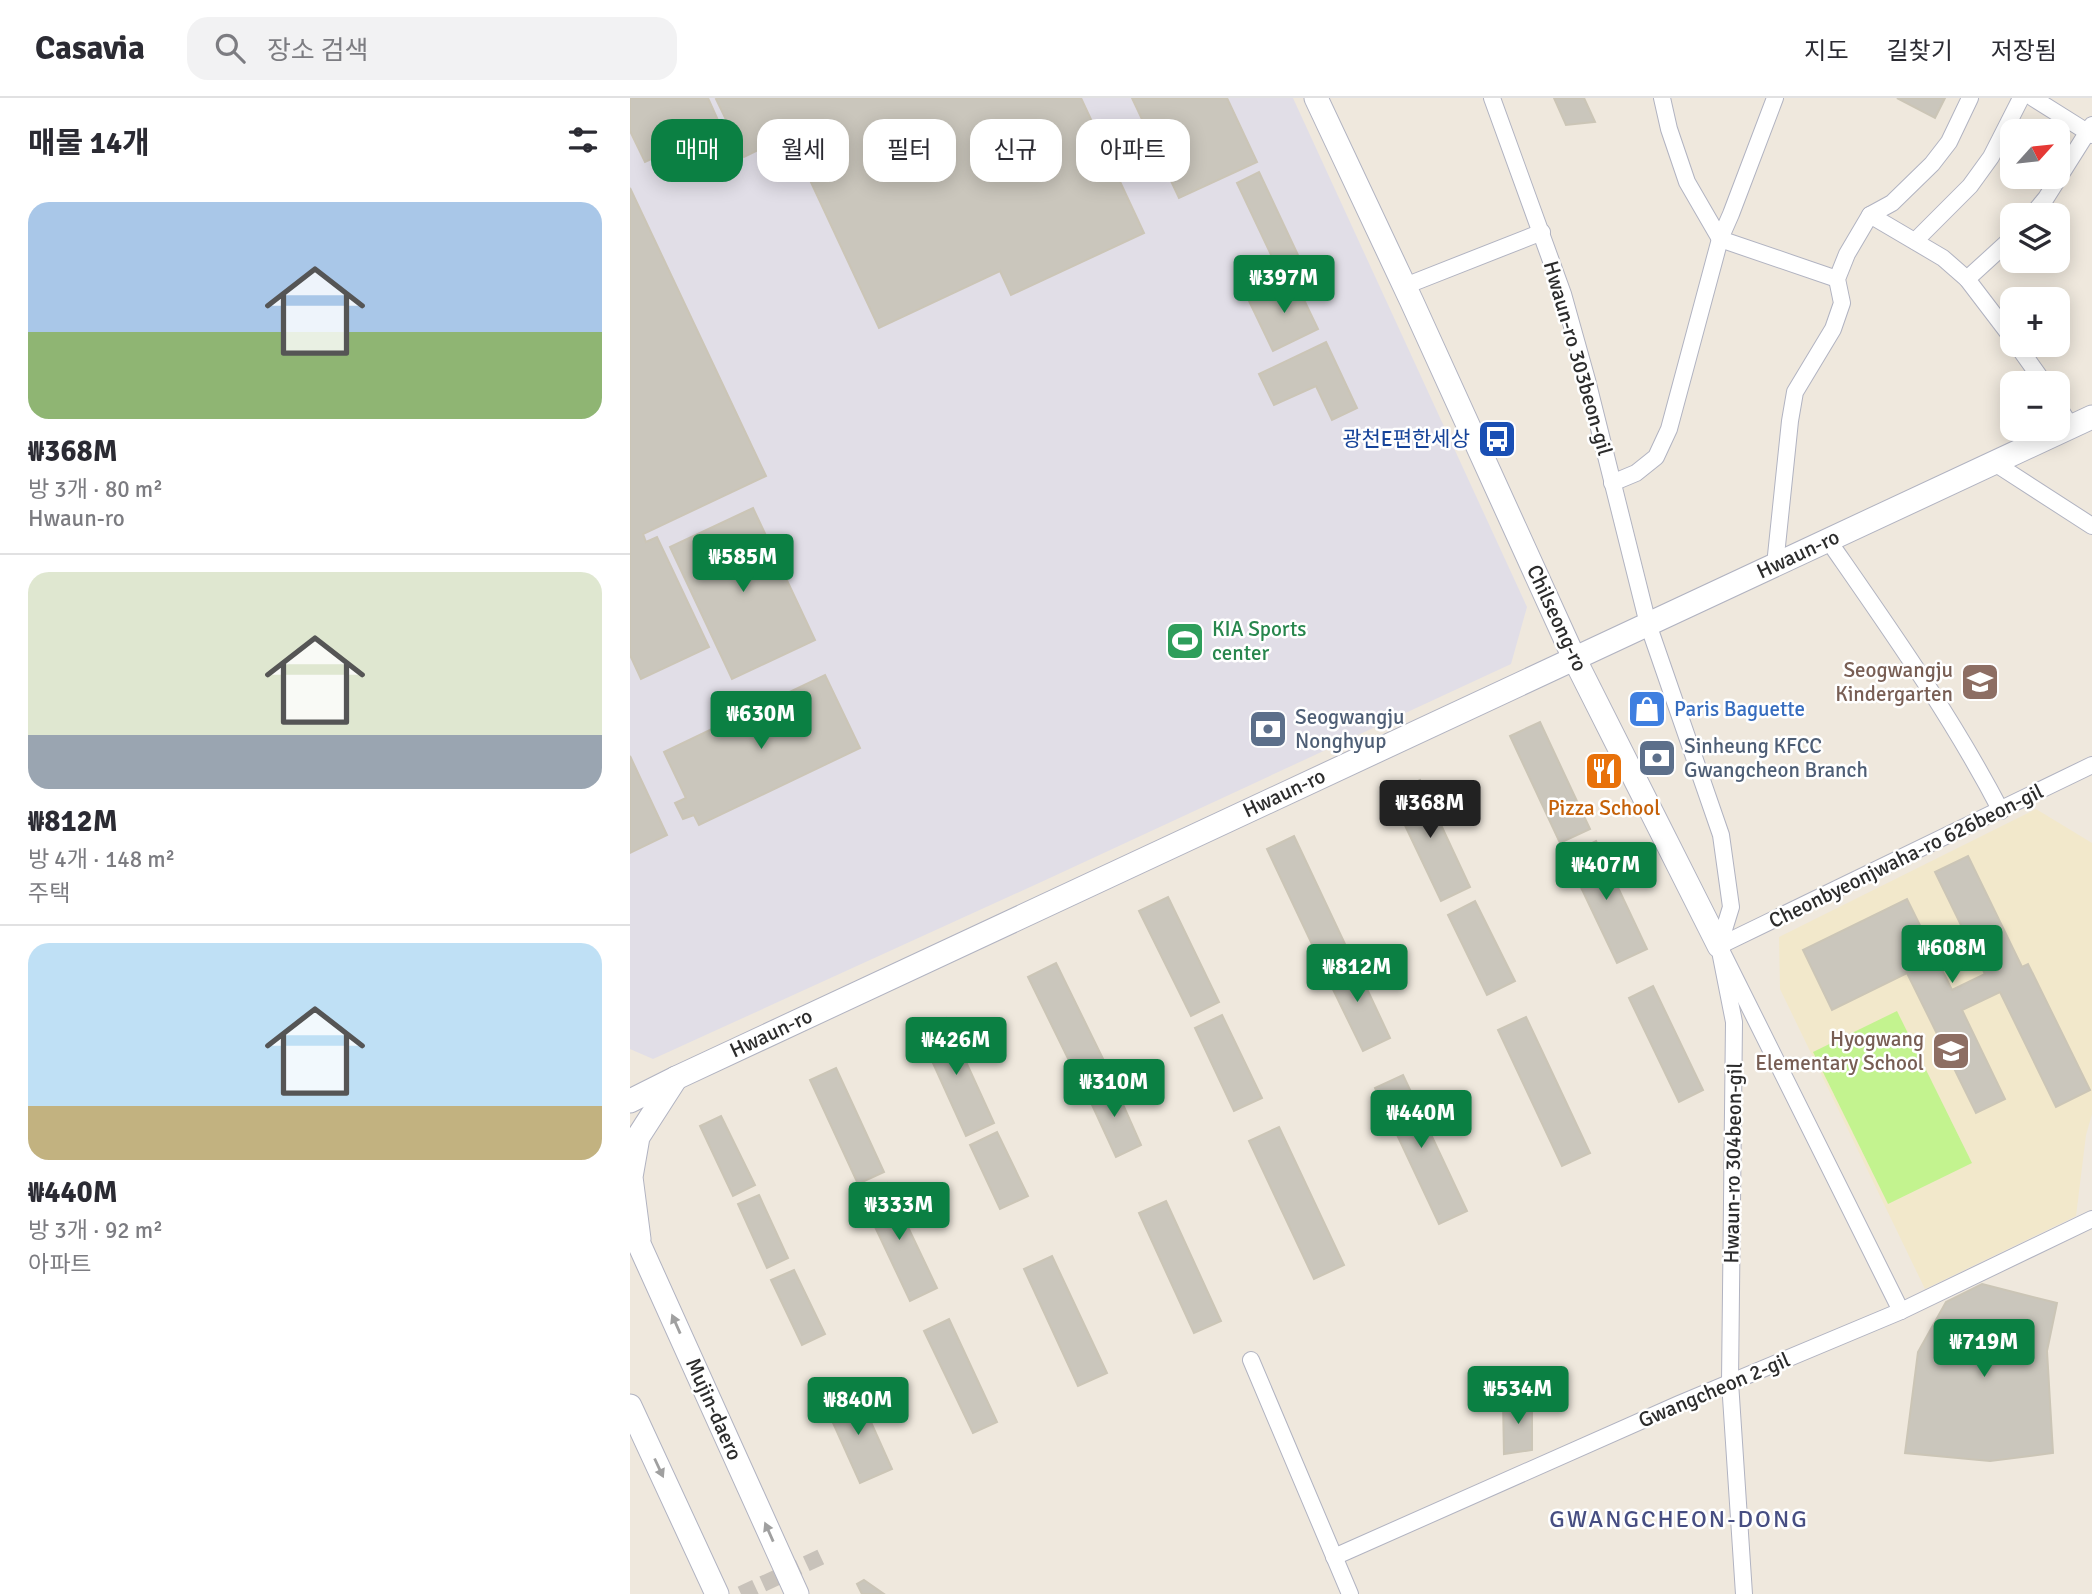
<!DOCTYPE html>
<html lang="ko">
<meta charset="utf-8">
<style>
:root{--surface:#fff;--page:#f2f2f3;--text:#2b2b33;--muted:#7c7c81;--line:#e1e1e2;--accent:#0b8043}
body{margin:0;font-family:Signika,"Noto Sans KR",sans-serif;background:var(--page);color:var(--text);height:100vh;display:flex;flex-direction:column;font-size:26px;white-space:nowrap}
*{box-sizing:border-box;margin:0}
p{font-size:23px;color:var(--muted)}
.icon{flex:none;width:38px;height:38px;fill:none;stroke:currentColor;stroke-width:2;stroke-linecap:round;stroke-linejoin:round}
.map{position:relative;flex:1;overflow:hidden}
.panel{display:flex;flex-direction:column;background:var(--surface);width:630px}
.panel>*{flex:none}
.top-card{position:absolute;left:21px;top:21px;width:665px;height:63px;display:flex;gap:14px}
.needle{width:46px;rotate:63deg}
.buttons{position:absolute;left:1370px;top:21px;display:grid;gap:14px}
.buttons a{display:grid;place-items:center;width:70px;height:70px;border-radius:14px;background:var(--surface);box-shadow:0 4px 18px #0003;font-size:35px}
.price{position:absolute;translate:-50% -60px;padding:0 16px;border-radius:7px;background:var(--accent);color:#fff;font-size:23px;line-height:46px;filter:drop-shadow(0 2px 4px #0008)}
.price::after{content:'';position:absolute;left:50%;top:42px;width:21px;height:16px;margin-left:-10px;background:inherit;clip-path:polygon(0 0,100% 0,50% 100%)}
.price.on{background:#222;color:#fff}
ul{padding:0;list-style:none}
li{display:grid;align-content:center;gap:14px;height:371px;padding:0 28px}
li+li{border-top:2px solid var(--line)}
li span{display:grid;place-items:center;height:217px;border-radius:21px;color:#555}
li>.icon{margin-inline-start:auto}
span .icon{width:126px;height:126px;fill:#fffc;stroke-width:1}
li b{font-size:30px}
h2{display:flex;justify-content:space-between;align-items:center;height:84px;padding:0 28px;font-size:30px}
.tag{padding:0 24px;border-radius:21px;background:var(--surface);box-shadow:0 4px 18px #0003;font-size:24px;line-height:63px}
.tag.on{background:var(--accent);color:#fff}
header{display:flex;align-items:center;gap:42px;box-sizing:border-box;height:98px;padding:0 35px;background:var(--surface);border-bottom:2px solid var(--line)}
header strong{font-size:33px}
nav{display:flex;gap:38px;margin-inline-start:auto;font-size:24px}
.search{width:490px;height:63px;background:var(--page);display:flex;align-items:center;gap:18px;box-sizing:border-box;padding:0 24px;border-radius:21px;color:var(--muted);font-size:26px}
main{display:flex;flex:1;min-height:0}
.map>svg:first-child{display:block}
.industrial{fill:#e1dee7}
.education{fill:#f2e8cb}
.pitch{fill:#c3f38f}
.building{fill:#cac6bc;stroke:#cbc5b6;stroke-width:2}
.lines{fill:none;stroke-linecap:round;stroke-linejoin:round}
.street-tunnel{stroke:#c8c2ba;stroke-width:16;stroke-dasharray:16 8;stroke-linecap:butt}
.street-casing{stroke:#b1b3c1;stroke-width:18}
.secondary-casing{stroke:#b1b3c1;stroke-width:25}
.street{stroke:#fff;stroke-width:16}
.secondary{stroke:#fff;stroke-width:23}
.oneway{fill:#a0a0a0}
.labels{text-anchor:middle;stroke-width:5;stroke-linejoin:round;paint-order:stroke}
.street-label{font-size:21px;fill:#2c2c2c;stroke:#fff}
.transit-label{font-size:21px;fill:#164399;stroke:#fff;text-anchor:end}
.leisure-label{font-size:21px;fill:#27864d;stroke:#fff;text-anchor:start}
.education-label{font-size:21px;fill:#785e54;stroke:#fff;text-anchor:end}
.shop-label{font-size:21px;fill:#366cbe;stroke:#fff;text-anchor:start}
.service-label{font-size:21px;fill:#4e5e75;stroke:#fff;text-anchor:start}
.food-label{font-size:21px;fill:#c56008;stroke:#fff}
.quarter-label{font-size:24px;letter-spacing:2px;fill:#474e82;stroke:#fff}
</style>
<header>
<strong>Casavia</strong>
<div class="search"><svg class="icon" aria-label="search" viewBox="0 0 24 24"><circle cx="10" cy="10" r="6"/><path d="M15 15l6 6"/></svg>장소 검색</div>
<nav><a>지도</a><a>길찾기</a><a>저장됨</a></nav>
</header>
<main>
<section class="panel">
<h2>매물 14개<svg class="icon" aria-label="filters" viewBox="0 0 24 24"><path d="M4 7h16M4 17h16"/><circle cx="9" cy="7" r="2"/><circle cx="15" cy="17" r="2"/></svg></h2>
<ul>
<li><span style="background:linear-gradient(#a9c7e8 60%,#8fb573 0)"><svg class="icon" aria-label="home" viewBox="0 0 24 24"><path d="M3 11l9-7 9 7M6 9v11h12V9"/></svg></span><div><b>₩368M</b><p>방 3개 · 80 m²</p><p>Hwaun-ro</p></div></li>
<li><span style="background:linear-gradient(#dfe7d0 75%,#9aa5b1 0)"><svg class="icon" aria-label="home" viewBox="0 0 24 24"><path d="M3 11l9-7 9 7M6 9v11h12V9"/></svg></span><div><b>₩812M</b><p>방 4개 · 148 m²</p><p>주택</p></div></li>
<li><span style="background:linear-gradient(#bfe0f5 75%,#c2b280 0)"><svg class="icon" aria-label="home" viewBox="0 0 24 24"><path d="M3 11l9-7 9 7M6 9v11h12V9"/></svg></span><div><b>₩440M</b><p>방 3개 · 92 m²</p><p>아파트</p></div></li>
</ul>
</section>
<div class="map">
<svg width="1462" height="1496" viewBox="0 0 1462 1496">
<rect width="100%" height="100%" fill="#efe8dd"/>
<polygon class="industrial" points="0,0 663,0 897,509 881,566 409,785 23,961 0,951"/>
<polygon class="education" points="1406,711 1462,745 1462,1016 1456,1037 1446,1118 1295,1191 1150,891 1149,839"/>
<polygon class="pitch" points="1267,913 1342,1065 1258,1106 1183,954"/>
<g class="building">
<polygon points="0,0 78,0 91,29 15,64 0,33"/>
<polygon points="88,0 451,0 514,135 381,197 370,173 249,230 159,37 114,59 86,1"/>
<polygon points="502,0 597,0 627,64 549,100"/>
<polygon points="924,0 954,0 965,24 936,27"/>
<polygon points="1267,0 1315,0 1305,20"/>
<polygon points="629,74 675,172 653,182 607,85"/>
<polygon points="0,90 136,378 13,436 16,444 27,439 79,549 11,581 0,557"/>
<polygon points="664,181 688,231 643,253 619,203"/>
<polygon points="696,244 727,310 702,322 686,288 644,307 629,276"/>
<polygon points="123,410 185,542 102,581 40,449"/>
<polygon points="195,577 230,650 69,727 64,717 53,721 45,705 56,700 34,654"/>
<polygon points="910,624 960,731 930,745 880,638"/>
<polygon points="0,658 37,737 0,755"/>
<polygon points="790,682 840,789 811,803 760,696"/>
<polygon points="664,738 715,846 688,859 637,751"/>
<polygon points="966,743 1017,851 987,865 936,758"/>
<polygon points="1338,758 1392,869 1398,866 1460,992 1426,1009 1370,894 1332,912 1375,1001 1346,1015 1277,875 1202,912 1173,852 1277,801 1322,892 1355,876 1305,774"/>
<polygon points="538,799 589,904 561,918 509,813"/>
<polygon points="845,803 885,883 857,897 818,817"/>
<polygon points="722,859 760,940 733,953 694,873"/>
<polygon points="426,865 478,971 450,985 398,879"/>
<polygon points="1023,888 1073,992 1049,1004 999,900"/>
<polygon points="592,917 632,1000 604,1013 565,930"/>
<polygon points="896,919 960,1055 932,1068 868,932"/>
<polygon points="316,920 364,1025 336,1038 288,932"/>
<polygon points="206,970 254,1074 228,1086 180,982"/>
<polygon points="773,977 837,1113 809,1126 745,990"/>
<polygon points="483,984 511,1047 486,1059 457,996"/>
<polygon points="91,1018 125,1087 103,1098 70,1028"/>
<polygon points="649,1029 714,1167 684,1181 619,1043"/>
<polygon points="367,1034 398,1098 370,1111 340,1047"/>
<polygon points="257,1085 307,1190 280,1203 230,1097"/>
<polygon points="129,1097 158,1160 137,1170 108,1106"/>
<polygon points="536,1103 591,1223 564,1235 509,1115"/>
<polygon points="422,1158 477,1275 448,1288 394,1171"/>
<polygon points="164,1172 195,1236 172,1247 141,1182"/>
<polygon points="1352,1186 1427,1205 1417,1253 1423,1355 1360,1363 1275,1355 1288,1254 1316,1204"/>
<polygon points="319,1221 367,1324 343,1335 294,1233"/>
<polygon points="227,1293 262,1371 230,1385 195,1307"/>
<polygon points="873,1303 902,1303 902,1352 874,1356"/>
<polygon points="234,1482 254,1496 232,1496 227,1486"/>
</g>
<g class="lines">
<polyline class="street-tunnel" points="111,1496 197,1456"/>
<defs>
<g id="street">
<polyline points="862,0 933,196 957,282 1018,526 1091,737 1101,809 1089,848 1104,924 1100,1284 1114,1496"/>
<polyline points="1032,0 1039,31 1057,84 1090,141 1207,181"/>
<polyline points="1403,0 1462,37"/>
<polyline points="1240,117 1313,160 1337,181 1382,240"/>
<polyline points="1402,117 1416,100 1462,27"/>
<polyline points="1285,143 1340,88 1361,59 1391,0"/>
<polyline points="1337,181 1382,140"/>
<polyline points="775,188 912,134"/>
<polyline points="1387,247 1414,285"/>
<polyline points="1428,308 1441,329"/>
<polyline points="1363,364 1462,428"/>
<polyline points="982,385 1006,375 1026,359 1039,331 1090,141 1101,116 1145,0"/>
<path d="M 1198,442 C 1259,530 1321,617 1371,713"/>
<polyline points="1145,467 1160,323 1165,294 1203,231 1212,205 1207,181 1217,156 1240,117 1262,105 1302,66 1319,44 1340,0"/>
<polyline points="1271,1213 1089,848 1462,667"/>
<polyline points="621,1262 720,1496"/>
<polyline points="704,1459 1049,1306 1271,1213 1462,1121"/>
</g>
<g id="secondary">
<polyline points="686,0 782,204 944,560 1089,848"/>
<polyline points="0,1003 46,980 1462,319"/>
<polyline points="0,1126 167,1496"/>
<polyline points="9,1141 1,1079 8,1039 46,980"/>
<polyline points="0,1308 87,1496"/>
</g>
</defs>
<use href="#street" class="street-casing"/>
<use href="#secondary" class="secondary-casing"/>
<use href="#street" class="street"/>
<use href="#secondary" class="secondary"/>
</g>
<defs><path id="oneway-solid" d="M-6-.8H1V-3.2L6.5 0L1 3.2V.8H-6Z" transform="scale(1.75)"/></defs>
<g class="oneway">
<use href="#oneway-solid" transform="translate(46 1226) rotate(-114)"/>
<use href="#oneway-solid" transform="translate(29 1370) rotate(65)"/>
<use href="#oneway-solid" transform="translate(139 1434) rotate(-114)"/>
</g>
<defs>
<symbol id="bus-square" viewBox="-11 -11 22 22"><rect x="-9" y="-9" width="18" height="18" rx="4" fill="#1a4fb4" stroke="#fff"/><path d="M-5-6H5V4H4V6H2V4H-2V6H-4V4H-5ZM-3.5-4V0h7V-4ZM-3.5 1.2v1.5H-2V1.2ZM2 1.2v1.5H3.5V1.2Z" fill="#fff"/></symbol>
<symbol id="stadium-square" viewBox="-11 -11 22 22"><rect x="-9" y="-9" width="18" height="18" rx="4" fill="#2e9e5b" stroke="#fff"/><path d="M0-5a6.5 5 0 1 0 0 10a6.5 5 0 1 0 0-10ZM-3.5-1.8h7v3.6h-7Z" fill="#fff"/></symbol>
<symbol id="school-square" viewBox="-11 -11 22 22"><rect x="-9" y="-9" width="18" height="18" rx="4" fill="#8d6e63" stroke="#fff"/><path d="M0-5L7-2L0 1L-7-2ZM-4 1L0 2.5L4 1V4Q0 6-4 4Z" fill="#fff"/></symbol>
<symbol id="shop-square" viewBox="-11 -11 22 22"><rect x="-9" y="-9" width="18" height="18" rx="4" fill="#3f7fe0" stroke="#fff"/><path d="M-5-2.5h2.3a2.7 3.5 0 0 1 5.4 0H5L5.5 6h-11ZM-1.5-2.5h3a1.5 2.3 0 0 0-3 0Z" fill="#fff"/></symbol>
<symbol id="bank-square" viewBox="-11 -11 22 22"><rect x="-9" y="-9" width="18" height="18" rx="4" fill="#5c6f8a" stroke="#fff"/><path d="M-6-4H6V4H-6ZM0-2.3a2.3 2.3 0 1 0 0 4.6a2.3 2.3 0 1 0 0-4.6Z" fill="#fff"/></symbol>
<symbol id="restaurant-square" viewBox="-11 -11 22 22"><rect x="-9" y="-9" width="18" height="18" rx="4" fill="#e8710a" stroke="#fff"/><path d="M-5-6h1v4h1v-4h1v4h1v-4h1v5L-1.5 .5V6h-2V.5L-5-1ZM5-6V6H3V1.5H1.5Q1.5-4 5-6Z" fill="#fff"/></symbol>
</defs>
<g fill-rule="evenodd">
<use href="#bus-square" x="845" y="319" width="44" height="44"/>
<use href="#stadium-square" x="533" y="521" width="44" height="44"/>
<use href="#school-square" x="1328" y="562" width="44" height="44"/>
<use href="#shop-square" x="995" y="589" width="44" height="44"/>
<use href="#bank-square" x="616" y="609" width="44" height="44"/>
<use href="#bank-square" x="1005" y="638" width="44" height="44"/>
<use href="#restaurant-square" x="952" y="651" width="44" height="44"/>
<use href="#school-square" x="1299" y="931" width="44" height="44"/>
</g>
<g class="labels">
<g class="street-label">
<text transform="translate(948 260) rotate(74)" y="7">Hwaun-ro 303beon-gil</text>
<text transform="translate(1168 456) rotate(-25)" y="7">Hwaun-ro</text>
<text transform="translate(927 520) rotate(65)" y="7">Chilseong-ro</text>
<text transform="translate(654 695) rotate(-25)" y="7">Hwaun-ro</text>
<text transform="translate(1276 758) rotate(-26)" y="7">Cheonbyeonjwaha-ro 626beon-gil</text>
<text transform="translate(141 935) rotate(-25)" y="7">Hwaun-ro</text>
<text transform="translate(1103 1065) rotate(-89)" y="7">Hwaun-ro 304beon-gil</text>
<text transform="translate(1084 1292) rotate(-23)" y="7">Gwangcheon 2-gil</text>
<text transform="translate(84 1311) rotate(66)" y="7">Mujin-daero</text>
</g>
<g class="transit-label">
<text x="840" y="348">광천E편한세상</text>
</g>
<g class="leisure-label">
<text x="582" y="538">KIA Sports<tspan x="582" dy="24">center</tspan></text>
</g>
<g class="education-label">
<text x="1323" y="579">Seogwangju<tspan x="1323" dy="24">Kindergarten</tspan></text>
<text x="1294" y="948">Hyogwang<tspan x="1294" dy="24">Elementary School</tspan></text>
</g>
<g class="shop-label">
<text x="1044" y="618">Paris Baguette</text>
</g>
<g class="service-label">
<text x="665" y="626">Seogwangju<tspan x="665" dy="24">Nonghyup</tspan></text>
<text x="1054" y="655">Sinheung KFCC<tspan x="1054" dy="24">Gwangcheon Branch</tspan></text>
</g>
<g class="food-label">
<text x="974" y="717">Pizza School</text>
</g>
<g class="quarter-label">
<text x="1049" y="1429">GWANGCHEON-DONG</text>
</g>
</g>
</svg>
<div class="buttons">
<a><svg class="needle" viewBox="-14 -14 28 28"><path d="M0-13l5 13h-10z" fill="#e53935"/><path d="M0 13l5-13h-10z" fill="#7c7c81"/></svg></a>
<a><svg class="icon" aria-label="layers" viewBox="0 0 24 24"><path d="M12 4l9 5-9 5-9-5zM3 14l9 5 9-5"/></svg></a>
<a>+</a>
<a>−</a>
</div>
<b class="price" style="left:654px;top:217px">₩397M</b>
<b class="price" style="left:113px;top:496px">₩585M</b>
<b class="price" style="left:131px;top:653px">₩630M</b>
<b class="price on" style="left:800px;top:742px">₩368M</b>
<b class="price" style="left:976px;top:804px">₩407M</b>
<b class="price" style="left:1322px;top:887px">₩608M</b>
<b class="price" style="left:727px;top:906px">₩812M</b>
<b class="price" style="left:326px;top:979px">₩426M</b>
<b class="price" style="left:484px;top:1021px">₩310M</b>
<b class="price" style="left:791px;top:1052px">₩440M</b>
<b class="price" style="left:269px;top:1144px">₩333M</b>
<b class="price" style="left:1354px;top:1281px">₩719M</b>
<b class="price" style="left:888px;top:1328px">₩534M</b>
<b class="price" style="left:228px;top:1339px">₩840M</b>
<div class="top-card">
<a class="tag on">매매</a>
<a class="tag">월세</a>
<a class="tag">필터</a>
<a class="tag">신규</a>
<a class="tag">아파트</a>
</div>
</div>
</main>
